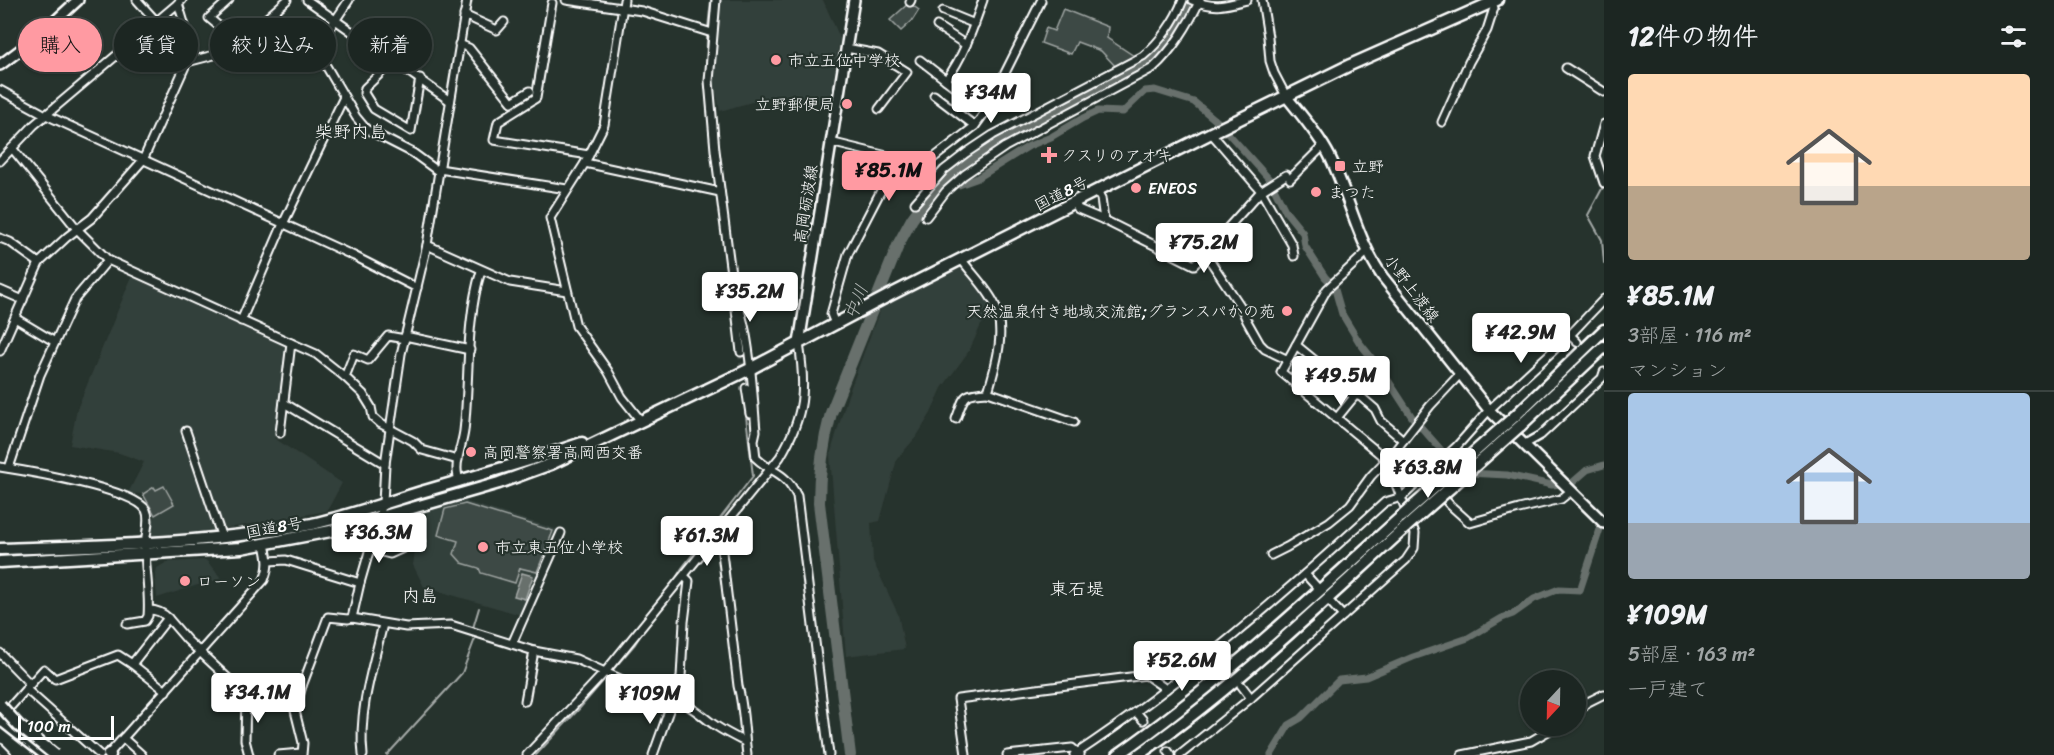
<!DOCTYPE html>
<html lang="ja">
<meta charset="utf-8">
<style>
:root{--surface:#1c2622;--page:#29322f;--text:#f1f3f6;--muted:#a0a5a5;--line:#3a4340;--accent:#ff9aa2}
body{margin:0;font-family:Sriracha,"Klee One",sans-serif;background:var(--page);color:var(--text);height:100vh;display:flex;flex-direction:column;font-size:22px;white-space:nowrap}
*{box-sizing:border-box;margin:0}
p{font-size:20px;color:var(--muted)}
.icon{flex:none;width:33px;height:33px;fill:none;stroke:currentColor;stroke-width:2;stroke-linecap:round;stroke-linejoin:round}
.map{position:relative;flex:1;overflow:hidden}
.details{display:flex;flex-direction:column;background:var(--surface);width:450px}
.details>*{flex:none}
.guide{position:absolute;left:18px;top:18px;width:570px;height:54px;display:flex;gap:12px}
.needle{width:39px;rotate:202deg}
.fabs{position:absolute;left:1520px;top:670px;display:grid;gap:12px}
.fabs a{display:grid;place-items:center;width:66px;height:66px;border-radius:50%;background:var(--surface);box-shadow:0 2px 4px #0004,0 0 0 2px var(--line);font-size:30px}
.scale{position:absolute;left:18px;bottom:15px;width:96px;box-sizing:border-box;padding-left:6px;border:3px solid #fff;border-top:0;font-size:16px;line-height:21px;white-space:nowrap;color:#fff;-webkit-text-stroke:4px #26332d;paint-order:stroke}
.price{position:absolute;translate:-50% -51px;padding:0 14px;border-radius:6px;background:#fff;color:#222;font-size:20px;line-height:39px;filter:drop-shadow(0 2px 3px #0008)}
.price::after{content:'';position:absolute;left:50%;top:36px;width:18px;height:14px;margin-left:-9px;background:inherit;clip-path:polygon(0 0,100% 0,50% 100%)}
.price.current{background:var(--accent);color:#111}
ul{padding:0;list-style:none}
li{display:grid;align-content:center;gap:12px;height:318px;padding:0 24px}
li+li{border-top:2px solid var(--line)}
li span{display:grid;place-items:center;height:186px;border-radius:6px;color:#555}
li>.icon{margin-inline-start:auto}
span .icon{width:108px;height:108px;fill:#fffc;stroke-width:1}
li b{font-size:26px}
h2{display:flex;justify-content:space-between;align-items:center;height:72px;padding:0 24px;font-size:26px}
.pill{padding:0 21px;border-radius:27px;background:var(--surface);box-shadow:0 2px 4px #0004,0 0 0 2px var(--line);font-size:21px;line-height:54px}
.pill.current{background:var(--accent);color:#111}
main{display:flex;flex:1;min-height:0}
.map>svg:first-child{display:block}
.built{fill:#333f3a}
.green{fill:#3e4944;stroke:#9ea4a2;stroke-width:1.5}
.water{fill:#67706c;stroke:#a4a9a7;stroke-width:1.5}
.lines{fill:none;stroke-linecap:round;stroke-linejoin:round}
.stream{stroke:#a4a9a7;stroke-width:2}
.canal{stroke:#67706c;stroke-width:7}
.river{stroke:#67706c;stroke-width:12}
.minor-tunnel{stroke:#3c4742;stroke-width:7;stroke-dasharray:7 3.5;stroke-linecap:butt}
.minor-casing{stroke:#fff;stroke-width:11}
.major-casing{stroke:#fff;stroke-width:14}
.highway-casing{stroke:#fff;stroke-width:15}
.minor{stroke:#26332d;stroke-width:7}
.major{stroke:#26332d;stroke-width:9}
.highway{stroke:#26332d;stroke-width:10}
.highway-bridge-casing{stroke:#fff;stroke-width:15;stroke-linecap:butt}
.highway-bridge{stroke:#26332d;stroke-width:10}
.poi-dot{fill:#ff9aa2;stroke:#26332d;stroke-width:2}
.labels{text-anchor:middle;stroke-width:4.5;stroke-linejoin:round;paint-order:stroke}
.poi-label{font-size:16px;fill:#fff;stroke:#26332d;text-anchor:start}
.street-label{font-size:16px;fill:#fff;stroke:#26332d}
.neighbourhood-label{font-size:18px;fill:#fff;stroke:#26332d}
.water-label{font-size:18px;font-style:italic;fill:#b3b8b6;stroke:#26332d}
</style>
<main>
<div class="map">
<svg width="1604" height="755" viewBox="0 0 1604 755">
<rect width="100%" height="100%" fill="#26332d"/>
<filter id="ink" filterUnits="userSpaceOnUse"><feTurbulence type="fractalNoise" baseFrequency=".0167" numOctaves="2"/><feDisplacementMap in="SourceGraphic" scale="12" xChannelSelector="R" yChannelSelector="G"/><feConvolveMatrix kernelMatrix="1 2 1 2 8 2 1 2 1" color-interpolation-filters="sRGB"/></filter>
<g filter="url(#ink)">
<g class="built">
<polygon points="721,0 823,0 840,38 830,104 752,102 720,111 714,83"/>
<polygon points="964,266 986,295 993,315 981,325 969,351 942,388 931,413 917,436 897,459 880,521 871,523 873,561 898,614 905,649 846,656 830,455 848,395 881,307"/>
<polygon points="132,276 288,345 277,435 274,438 342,483 327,511 211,531 148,536 155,515 174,504 154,488 143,494 128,493 144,462 119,453 70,445 77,409"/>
<polygon points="464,501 559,530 521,615 424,587 413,565 418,529 428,511"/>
<polygon points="206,560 221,578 215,581 204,581 201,584 157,598 155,577 157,568 167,562"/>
</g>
<g class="green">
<polygon points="909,3 919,10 912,21 901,31 890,20"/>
<polygon points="1063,9 1108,27 1107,38 1134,56 1117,68 1101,51 1077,42 1071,54 1041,43 1046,28 1054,31"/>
<polygon points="164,486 174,504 155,515 143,494 154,487 156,490"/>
<polygon points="465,504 553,531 537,572 520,568 515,583 481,573 479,568 462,563 454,554 458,541 438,535 445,509"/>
</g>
<polygon class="water" points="522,573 533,576 525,599 514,596"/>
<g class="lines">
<g class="stream">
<polyline points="706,81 707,37 711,0"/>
<polyline points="1604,185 1588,215 1602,240 1604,263"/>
<polyline points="718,200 724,245"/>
<polyline points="670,588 682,568 753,476 744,399"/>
<polyline points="473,628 479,608"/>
<polyline points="387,755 462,673 476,636"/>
<polyline points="536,755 579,709 635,644 645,628"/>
</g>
<g class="canal">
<polyline points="1227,132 1270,180 1286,212 1303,233 1305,246 1325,277 1334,286 1342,314 1359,342 1382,371 1412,417 1458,469"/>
<polyline points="949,175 953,179"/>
<polyline points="957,183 959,185 976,179 1029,146 1051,137 1083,118 1098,111 1123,112 1145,91 1155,90 1194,102 1218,122"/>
<polyline points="1467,473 1507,475 1552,485 1572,483 1587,470 1604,465"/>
<polyline points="1271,755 1289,725 1301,718 1339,680 1366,677 1413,657 1468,638 1502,618 1513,614 1534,599 1559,589 1580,590 1603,520"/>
</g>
<path class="river" d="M 850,755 L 819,503 C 819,471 823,443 831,413 L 899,243 L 912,219 L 925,201 L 949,175 L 961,165 L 997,140 L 1141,63 C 1160,48 1181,24 1189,0"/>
<g class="minor-tunnel">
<polyline points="741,352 746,388"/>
<polyline points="1220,660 1229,671"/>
<polyline points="1143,720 1168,751"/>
</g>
<defs>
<g id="minor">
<polyline points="137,0 156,21"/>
<polyline points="229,0 209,18 239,43"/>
<polyline points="307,0 450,101"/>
<polyline points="566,0 642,11 712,33"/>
<polyline points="624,0 604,125 585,163 550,218 576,326 608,371 622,397 641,421"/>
<path d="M 716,0 L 709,81 L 715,150 L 734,297 C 750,322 753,399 756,431 L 754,440 L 756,458 C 774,475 784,470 797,496 L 829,755"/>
<path d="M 1192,0 C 1214,9 1224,6 1247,0"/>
<polyline points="1262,0 1268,37 1270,61 1274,73 1286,96"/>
<polyline points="910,2 911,0"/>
<polyline points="178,3 195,59"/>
<polyline points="552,3 536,98 498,122 494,140 589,155"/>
<polyline points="943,11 975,24"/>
<polyline points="464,15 497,30 504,22"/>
<polyline points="937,26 966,45"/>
<polyline points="253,31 320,43 349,0"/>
<polyline points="459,44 469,48 512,102 530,91"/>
<polyline points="846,48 878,54 907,72 879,109"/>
<polyline points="231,50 287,0"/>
<polyline points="394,60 365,88 364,93 374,109 411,131 420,78"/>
<polyline points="920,60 986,111"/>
<polyline points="1566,68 1604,92"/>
<path d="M 946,80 C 964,56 973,28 983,0"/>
<polyline points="0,90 46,115 354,256 417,288"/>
<polyline points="934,95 975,126"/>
<polyline points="1442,122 1469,62 1487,30 1494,8 1491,2"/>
<polyline points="1604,124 1595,156 1604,183"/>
<polyline points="1211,133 1261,191 1292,245 1294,256"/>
<polyline points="830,142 887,156 893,162 889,175 848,254 831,314 835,324"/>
<polyline points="12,148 77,229 108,260"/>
<polyline points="0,161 34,125 182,0"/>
<polyline points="585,163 720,192"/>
<polyline points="439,169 567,189"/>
<polyline points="889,175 905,180 975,126 986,111 1041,1"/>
<polyline points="1286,175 1261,191 1205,253 1241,307 1247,321 1260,344 1265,349 1288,360"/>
<polyline points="1290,179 1323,146"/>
<polyline points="1097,191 1101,198 1104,220"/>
<path d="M 915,203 L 944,170 L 966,153 L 993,135 L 1143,56 C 1160,42 1175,21 1183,0"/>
<polyline points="1075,203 1078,209 1104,220 1194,265 1205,253"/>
<path d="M 926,217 L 946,191 L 964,175 L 1005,147 L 1153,68 C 1172,51 1189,24 1200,0"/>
<polyline points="0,238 10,242 39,263"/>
<polyline points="427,245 510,282 567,291"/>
<path d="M 962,260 C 972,274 988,289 995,305 C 1006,334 996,364 988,392 L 1074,422"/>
<polyline points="0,290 23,300"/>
<polyline points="735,301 741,352"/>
<polyline points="15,318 55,342"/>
<polyline points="241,321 283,224 344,97"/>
<polyline points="1570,335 1577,342"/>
<polyline points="405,336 470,350"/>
<polyline points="291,343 316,354 345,377 363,394 371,407 373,417 381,424 413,441 422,450 458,460"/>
<polyline points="1296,345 1318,363 1322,371 1348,393 1361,397 1375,409 1381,421 1403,440"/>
<polyline points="0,351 39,263 67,237 92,218 143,160 187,62 237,49 267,57 325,64 356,117 366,129 413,153 439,172"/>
<polyline points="345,377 354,354 368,360 388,336 405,339"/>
<polyline points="746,388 750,414"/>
<polyline points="284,403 385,464"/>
<path d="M 956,419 C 965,396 961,393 988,392"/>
<polyline points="1336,419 1367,381 1377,375"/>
<polyline points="186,431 222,538"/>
<polyline points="1525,444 1541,435 1602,378 1604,372"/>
<path d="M 0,467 C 26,471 134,489 146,510 C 151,520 145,535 145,546 C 145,570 150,593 148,616 L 145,621 L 127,624"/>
<polyline points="9,468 40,375 75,299 108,260 291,343 280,433"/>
<polyline points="1424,476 1450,505 1470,523 1519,509 1561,499 1571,491"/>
<path d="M 459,480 C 453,464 462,447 464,431 C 470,378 465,322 481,271"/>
<path d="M 714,539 L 721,544 L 738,686 C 744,708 744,732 747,755"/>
<polyline points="370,549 390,554 421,540"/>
<polyline points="1271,555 1287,547 1329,522 1350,505 1371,476 1394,452 1430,406 1460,374"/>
<polyline points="269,561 286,560 360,583"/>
<polyline points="1305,574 1316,586"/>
<polyline points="1331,603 1343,616"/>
<path d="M 149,610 C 157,610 162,612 168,618"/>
<polyline points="352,618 360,583 383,503 385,464 401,354 427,245 467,0"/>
<polyline points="512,644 561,533"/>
<polyline points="0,653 30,684"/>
<polyline points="132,664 166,691"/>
<polyline points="1241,685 1251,698"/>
<polyline points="246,695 245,740 249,755"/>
<polyline points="525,701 534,651"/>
<polyline points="1575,712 1588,702 1604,694"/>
<polyline points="1137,713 1143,720"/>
<polyline points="4,714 26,689"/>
<polyline points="123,738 142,755"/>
<polyline points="0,748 7,755"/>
<polyline points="1168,751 1171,755"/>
<path d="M 100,755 L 26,689 L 44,669 L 55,679 L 118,655 L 132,664 L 168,618 L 187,640 L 246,695 L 302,686 L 328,617 L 348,619 L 352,618 L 406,627 L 451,625 L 534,651 L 576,659 L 671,702 C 688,700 703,718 716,726 C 725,732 735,737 745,742"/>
<path d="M 108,755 L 264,580 C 270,566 268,558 265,544"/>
<polyline points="278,755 301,753"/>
<polyline points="302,755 303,743 295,711 302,686"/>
<path d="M 363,755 C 358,710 373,667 383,624"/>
<path d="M 527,755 L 605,672 L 780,457 C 805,415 806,389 799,343"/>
<polyline points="653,755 681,677 684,622 689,581 684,576"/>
<polyline points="966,755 958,699 1146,675 1166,689"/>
<polyline points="1007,755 1072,748 1080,755"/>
<path d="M 1074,755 C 1186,681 1286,592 1385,502 L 1402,497 L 1457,446 L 1489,410 L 1570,335 L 1604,299"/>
<polyline points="1180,755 1251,698 1406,560 1414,548 1415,533 1386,459 1281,372 1327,289 1367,252"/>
<polyline points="1462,755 1531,741 1557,726"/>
</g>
<g id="major">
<polyline points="0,65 40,35 78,0"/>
<path d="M 1286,96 C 1301,115 1319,135 1330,157 C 1349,196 1357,239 1382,276 L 1489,410 L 1604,523"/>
<polyline points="799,343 854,0"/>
</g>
<g id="highway">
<polyline points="1514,417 1604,330"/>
<polyline points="1520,426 1604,347"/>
<path d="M 0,549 C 105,546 208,544 312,524 C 349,516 385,503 421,492 C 475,476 529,461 582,443"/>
<polyline points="0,562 241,548 336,530 499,483 551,464 750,369 892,294 1211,133 1350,65 1497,0"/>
<polyline points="0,719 46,755"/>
<polyline points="109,754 110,755"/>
<path d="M 1118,755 C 1219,684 1309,600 1401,517"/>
<path d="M 1138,755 C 1235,688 1319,606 1406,527"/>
</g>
</defs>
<use href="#minor" class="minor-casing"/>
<use href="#major" class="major-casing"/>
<use href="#highway" class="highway-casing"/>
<use href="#minor" class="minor"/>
<use href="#major" class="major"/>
<use href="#highway" class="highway"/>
<defs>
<g id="highway-bridge">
<polyline points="1401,517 1514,417"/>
<polyline points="1406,527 1520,426"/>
<polyline points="0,705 18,725 55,755"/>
</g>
</defs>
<use href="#highway-bridge" class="highway-bridge-casing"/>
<use href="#highway-bridge" class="highway-bridge"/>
</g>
</g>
<g class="poi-dot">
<circle cx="776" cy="60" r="6"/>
<circle cx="847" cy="104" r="6"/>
<path d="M1046 146h6v6h6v6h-6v6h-6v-6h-6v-6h6z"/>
<rect x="1334" y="160" width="12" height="12" rx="3"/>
<circle cx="1136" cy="188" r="6"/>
<circle cx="1316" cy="192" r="6"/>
<circle cx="1287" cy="311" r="6"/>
<circle cx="471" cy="452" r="6"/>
<circle cx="483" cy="547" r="6"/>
<circle cx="185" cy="581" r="6"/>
</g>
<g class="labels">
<g class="poi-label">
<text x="788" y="66">市立五位中学校</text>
<text x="835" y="110" text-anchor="end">立野郵便局</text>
<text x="1061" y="161">クスリのアオキ</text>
<text x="1352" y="172">立野</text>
<text x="1148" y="194">ENEOS</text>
<text x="1328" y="198">まつた</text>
<text x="1275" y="317" text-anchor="end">天然温泉付き地域交流館;グランスパかの苑</text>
<text x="483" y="458">高岡警察署高岡西交番</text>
<text x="495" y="553">市立東五位小学校</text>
<text x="197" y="587">ローソン</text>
</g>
<g class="street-label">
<text transform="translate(1061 193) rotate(-27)" y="6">国道8号</text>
<text transform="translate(805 204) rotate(-81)" y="6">高岡砺波線</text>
<text transform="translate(1412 288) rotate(53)" y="6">小野上渡線</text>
<text transform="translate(274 527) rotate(-10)" y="6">国道8号</text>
</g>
<g class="neighbourhood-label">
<text x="351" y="138">柴野内島</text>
<text x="1077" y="595">東石堤</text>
<text x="420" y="602">内島</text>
</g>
<g class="water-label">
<text transform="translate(856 302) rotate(-68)" y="6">中川</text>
</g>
</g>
</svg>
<div class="fabs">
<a><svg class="needle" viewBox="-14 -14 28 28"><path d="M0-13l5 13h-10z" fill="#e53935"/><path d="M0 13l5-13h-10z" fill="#a0a5a5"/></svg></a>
</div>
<div class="scale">100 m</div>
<b class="price" style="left:991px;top:124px">¥34M</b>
<b class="price current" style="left:889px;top:202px">¥85.1M</b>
<b class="price" style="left:1204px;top:274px">¥75.2M</b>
<b class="price" style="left:750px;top:323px">¥35.2M</b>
<b class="price" style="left:1521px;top:364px">¥42.9M</b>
<b class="price" style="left:1341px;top:407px">¥49.5M</b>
<b class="price" style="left:1428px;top:499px">¥63.8M</b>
<b class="price" style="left:379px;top:564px">¥36.3M</b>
<b class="price" style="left:707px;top:567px">¥61.3M</b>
<b class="price" style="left:1182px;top:692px">¥52.6M</b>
<b class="price" style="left:258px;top:724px">¥34.1M</b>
<b class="price" style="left:650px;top:725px">¥109M</b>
<div class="guide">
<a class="pill current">購入</a>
<a class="pill">賃貸</a>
<a class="pill">絞り込み</a>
<a class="pill">新着</a>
</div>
</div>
<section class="details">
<h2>12件の物件<svg class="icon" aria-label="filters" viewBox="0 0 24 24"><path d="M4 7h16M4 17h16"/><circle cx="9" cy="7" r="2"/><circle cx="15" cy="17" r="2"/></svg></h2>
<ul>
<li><span style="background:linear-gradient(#ffd9b3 60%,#b9a48a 0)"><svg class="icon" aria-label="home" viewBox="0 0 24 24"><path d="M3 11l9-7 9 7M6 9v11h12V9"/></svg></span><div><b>¥85.1M</b><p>3部屋 · 116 m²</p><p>マンション</p></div></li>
<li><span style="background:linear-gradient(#a9c7e8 70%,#9aa5b1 0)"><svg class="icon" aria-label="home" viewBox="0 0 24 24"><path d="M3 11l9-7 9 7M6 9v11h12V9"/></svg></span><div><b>¥109M</b><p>5部屋 · 163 m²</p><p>一戸建て</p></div></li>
</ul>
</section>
</main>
